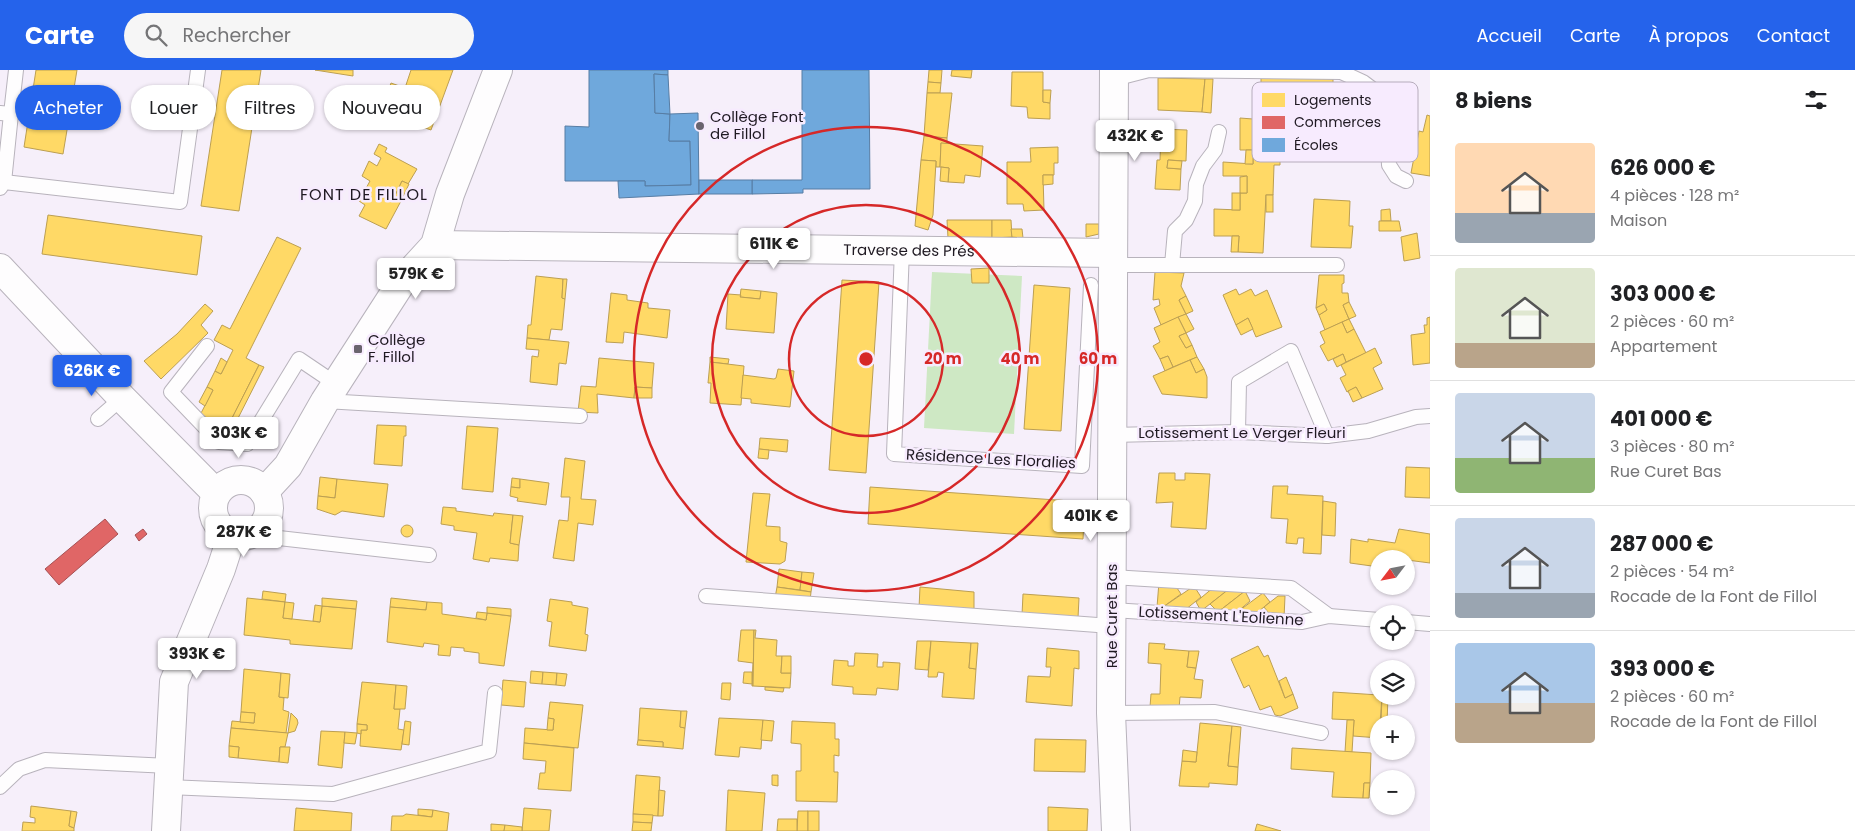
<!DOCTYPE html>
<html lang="fr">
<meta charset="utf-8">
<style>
:root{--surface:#fff;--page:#f6f6f6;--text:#202124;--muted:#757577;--line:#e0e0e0;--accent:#2563eb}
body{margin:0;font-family:Poppins,sans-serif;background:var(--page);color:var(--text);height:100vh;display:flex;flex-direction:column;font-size:19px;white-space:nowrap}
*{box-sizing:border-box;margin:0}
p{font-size:16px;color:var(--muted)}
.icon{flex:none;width:28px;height:28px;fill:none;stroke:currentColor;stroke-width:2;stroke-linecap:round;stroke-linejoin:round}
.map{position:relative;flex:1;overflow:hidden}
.drawer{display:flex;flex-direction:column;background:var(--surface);width:425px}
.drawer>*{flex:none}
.top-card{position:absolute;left:15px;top:15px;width:475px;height:45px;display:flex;gap:10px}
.needle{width:32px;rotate:238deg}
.fabs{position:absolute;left:1370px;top:480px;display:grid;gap:10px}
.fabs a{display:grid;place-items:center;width:45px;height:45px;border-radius:50%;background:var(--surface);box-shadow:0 1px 4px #0004;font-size:25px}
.price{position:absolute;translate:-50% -42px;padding:0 11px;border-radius:5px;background:#fff;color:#222;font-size:16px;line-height:32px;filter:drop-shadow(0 1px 2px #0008)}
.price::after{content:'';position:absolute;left:50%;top:30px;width:15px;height:11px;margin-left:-8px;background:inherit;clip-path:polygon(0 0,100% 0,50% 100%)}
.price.active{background:var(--accent);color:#fff}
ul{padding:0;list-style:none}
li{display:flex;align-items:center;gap:15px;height:125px;padding:0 25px}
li+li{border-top:1px solid var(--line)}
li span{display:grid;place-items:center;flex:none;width:140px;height:100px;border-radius:5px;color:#555}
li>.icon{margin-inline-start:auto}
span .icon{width:60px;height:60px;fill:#fffc;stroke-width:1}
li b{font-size:21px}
h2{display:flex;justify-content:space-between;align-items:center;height:60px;padding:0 25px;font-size:21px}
.pill{padding:0 18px;border-radius:22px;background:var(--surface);box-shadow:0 1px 4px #0004;font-size:18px;line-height:45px}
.pill.active{background:var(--accent);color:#fff}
header{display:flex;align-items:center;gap:30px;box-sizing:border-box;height:70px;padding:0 25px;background:var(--accent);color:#fff}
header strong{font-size:24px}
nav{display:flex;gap:28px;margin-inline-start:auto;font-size:18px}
.search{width:350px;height:45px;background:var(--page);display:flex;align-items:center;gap:12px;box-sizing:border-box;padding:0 18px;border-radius:28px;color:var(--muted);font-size:19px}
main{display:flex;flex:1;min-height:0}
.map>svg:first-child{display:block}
.green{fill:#cee8c4}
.homes{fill:#ffd966;stroke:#bc9f52}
.shops{fill:#e06666;stroke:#a64f52}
.schools{fill:#6fa8dc;stroke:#577da4}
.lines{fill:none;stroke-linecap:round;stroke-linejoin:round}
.service-casing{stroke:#b8b3bc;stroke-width:16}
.minor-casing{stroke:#b8b3bc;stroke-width:30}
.tertiary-casing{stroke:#b8b3bc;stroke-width:30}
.service{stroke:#fefdfe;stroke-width:14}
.minor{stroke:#fefdfe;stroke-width:28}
.tertiary{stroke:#fefdfe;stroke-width:28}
.ring{fill:none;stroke:#d62828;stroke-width:2.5}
.poi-dot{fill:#6a646e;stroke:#f7ebfe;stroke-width:2}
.labels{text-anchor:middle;stroke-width:5;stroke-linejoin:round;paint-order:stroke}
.poi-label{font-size:15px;fill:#1f1922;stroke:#f7ebfe;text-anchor:start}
.street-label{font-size:15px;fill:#1f1922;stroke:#f7ebfe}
.neighbourhood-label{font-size:16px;letter-spacing:1px;fill:#1f1922;stroke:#f7ebfe}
.key{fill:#f7ebfe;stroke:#b6acbc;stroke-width:1}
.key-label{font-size:14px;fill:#1f1922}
.centre{fill:#d62828;stroke:#f7ebfe;stroke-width:2.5}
.ring-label{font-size:15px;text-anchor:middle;font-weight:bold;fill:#d62828;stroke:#f7ebfe;stroke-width:5;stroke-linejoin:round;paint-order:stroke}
</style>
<header>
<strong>Carte</strong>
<div class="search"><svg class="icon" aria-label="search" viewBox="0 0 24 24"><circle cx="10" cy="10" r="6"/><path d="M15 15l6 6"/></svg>Rechercher</div>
<nav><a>Accueil</a><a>Carte</a><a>À propos</a><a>Contact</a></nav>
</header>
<main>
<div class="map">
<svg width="1430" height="761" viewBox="0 0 1430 761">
<rect width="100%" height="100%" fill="#f6effa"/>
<polygon class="green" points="932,202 1022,206 1014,364 924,358"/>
<g class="homes">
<polygon points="36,0 77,0 63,84 24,77"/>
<polygon points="222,0 261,0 239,141 201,136"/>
<polygon points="315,0 353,0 353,6"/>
<polygon points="411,0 453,0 431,60 407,52 405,56 378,47 391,13 405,18"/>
<polygon points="929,0 942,0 941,13 928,12"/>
<polygon points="952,0 972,0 971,8 951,6"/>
<polygon points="1012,2 1043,2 1043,32 1050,33 1050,49 1028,48 1027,37 1011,36"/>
<polygon points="1158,8 1205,9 1202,42 1158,40"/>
<polygon points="1261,8 1333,8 1333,34 1261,29"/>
<polygon points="1205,9 1213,9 1211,43 1202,42"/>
<polygon points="928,12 941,13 940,23 927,23"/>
<polygon points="1043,20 1051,20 1050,33 1043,32"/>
<polygon points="338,22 350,23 347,41 336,39"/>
<polygon points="927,23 952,23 947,68 924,66"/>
<polygon points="1427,45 1430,46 1430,106 1411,103 1419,61 1423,62"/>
<polygon points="1240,48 1266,50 1266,66 1280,66 1280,95 1274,95 1273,125 1266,125 1263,183 1238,182 1239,166 1214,166 1214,139 1240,140 1240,123 1247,123 1247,106 1223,106 1223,92 1253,94 1253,80 1240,80"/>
<polygon points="1161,59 1187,60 1186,91 1168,90 1167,98 1181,99 1180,120 1155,119 1157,90 1160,90"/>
<polygon points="924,66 947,68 947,74 941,73 940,97 936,97 936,91 921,90"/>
<polygon points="941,73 983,76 980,107 965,105 964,113 948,112 949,98 940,97"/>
<polygon points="379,74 387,78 385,82 417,99 408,114 402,111 394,128 401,131 386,159 359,146 365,135 359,131 370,111 362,106 369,91 377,96 381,88 374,84"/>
<polygon points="1058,77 1058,93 1054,93 1054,105 1043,105 1044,140 1024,141 1023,134 1007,134 1007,92 1031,92 1030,78"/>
<polygon points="1246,80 1253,80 1253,94 1245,94"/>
<polygon points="921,90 936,91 933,145 928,160 915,156"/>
<polygon points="1168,90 1182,91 1181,99 1167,98"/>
<polygon points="941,97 949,98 948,112 940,111"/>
<polygon points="1043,105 1053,105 1053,114 1043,115"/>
<polygon points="1247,106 1247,123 1240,123 1240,107"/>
<polygon points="402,111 409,114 401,131 394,128"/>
<rect x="1232" y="123" width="8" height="17"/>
<rect x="1266" y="125" width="7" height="17"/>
<polygon points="1314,129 1350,131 1349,156 1353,156 1351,178 1311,177"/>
<polygon points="1390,139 1391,151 1381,151 1381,140"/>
<polygon points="48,145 202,166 197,205 42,184"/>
<polygon points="947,150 992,150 992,168 948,168"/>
<polygon points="992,150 1011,150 1012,167 992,168"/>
<polygon points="1379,151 1399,151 1401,161 1379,161"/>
<polygon points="1086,154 1099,154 1099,164 1086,167"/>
<polygon points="1011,159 1022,159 1023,168 1012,167"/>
<polygon points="1417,163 1420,188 1404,191 1401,167"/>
<polygon points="1232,166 1239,166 1238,182 1231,182"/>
<polygon points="277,167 301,178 246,288 259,295 226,360 199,347 213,320 207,317 215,301 221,304 233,280 214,270 222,255 230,259"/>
<polygon points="989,198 989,213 972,213 971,199"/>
<polygon points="1155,202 1184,203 1181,216 1186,226 1179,230 1186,244 1161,255 1154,238 1160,235 1159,229 1153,230"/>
<polygon points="1319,205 1344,205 1344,213 1342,214 1342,223 1348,223 1349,232 1343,235 1349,249 1325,260 1319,245 1327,240 1324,234 1316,238"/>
<polygon points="536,206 563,209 562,228 565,229 562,260 551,259 549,270 527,268 528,255 531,255"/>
<polygon points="563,209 567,209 565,229 562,228"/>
<polygon points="842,210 879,212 866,403 829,400"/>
<polygon points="1034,215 1070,218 1061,361 1024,359"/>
<polygon points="741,219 761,221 760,229 740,227"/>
<polygon points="1236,219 1239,225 1251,219 1255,226 1267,220 1282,257 1256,267 1248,248 1236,255 1223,225"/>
<polygon points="761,221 777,223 774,263 726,259 728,224 741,225 740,227 760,229"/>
<polygon points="611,223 627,225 627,230 648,233 648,238 670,240 667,268 624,262 623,273 606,272"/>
<polygon points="1186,226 1193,241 1186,244 1179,230"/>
<polygon points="1349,232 1356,246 1349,249 1343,235"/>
<polygon points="205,234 213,241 201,255 208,263 161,309 144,291 177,264"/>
<polygon points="1324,234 1327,240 1319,245 1316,238"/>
<polygon points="1186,244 1194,259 1186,263 1178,247"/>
<polygon points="1178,247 1186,263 1179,266 1186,278 1192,275 1197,287 1173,297 1168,286 1160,289 1153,276 1160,272 1154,258"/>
<polygon points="1430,247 1430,293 1413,295 1411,265 1425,263 1424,255 1427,255 1427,248"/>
<polygon points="1248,248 1253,259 1241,265 1236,255"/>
<polygon points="1349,249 1354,259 1347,263 1342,252"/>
<polygon points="1342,252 1347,263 1354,259 1366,283 1346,292 1343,284 1328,291 1320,276 1325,273 1320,262"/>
<polygon points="1186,263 1192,275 1186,278 1179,266"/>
<polygon points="527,268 569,272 566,294 559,293 557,315 530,312 532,286 538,287 539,280 526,279"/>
<polygon points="1375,278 1382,293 1373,298 1383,319 1362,328 1356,317 1347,322 1340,308 1346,305 1341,295"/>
<polygon points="1343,284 1346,292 1337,297 1333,289"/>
<polygon points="1168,286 1173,297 1165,301 1160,289"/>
<polygon points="710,287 729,289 728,294 710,292"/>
<polygon points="1197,287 1204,299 1196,303 1190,290"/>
<polygon points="221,288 227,292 221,304 215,301"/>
<polygon points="599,288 654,293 652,318 635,317 634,328 597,324 598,343 578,342 581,316 596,317"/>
<polygon points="1190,290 1196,303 1204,299 1207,307 1207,328 1162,324 1153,306"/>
<polygon points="710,292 744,296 741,335 710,333 711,313 708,313"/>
<polygon points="259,295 264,297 231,362 226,360"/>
<polygon points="778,299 794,301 790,337 751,333 751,329 741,328 743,305 774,309 776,308"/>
<polygon points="207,317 213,320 205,336 199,332"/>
<polygon points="635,317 652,318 652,328 634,328"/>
<polygon points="1356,317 1362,328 1353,332 1348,321"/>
<polygon points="377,355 406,356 406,366 404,366 402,396 374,394"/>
<polygon points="467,356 498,358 493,422 462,419"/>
<polygon points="760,368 788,370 787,382 759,379"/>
<polygon points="759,379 769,380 768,389 758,388"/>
<polygon points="565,388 585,391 581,429 596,430 593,455 578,453 574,491 553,488 559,450 568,451 570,427 561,427"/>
<polygon points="1406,397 1430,398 1430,428 1405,427"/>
<polygon points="1159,403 1175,403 1175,410 1185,410 1185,403 1210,404 1206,459 1171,457 1173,432 1156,433"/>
<polygon points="320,407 337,409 335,428 318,426"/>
<polygon points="512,408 520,409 520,418 511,417"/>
<polygon points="337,409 388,414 384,447 342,441 335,445 317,439 318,426 335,428"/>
<polygon points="520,409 549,413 546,435 517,431 518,428 510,426 511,417 520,418"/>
<polygon points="1273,416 1288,416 1287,424 1323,426 1321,484 1303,483 1304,468 1298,468 1297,474 1286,473 1288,449 1271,448"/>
<polygon points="870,417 1085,432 1083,469 868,454"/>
<polygon points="753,423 770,424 766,456 780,457 780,471 787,473 785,491 780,494 746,492"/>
<polygon points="1323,431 1336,433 1335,466 1322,465"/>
<polygon points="443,437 456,438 456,441 493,446 494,443 513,445 510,473 519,475 518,491 490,488 489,492 473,489 477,463 454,460 454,456 441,454"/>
<polygon points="513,445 523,446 519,475 510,473"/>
<circle cx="407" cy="461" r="6"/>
<polygon points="1399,459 1430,464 1430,493 1407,490 1406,495 1406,489 1379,489 1379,497 1350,493 1351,469 1368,472 1368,469 1395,473"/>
<polygon points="779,499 802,502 800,520 777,517"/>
<polygon points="802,502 814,503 811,522 800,520"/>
<polygon points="1159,512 1173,512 1181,524 1163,537 1157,537"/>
<polygon points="1194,516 1201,527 1185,540 1163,537"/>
<polygon points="777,517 811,522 810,531 775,528"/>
<polygon points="920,517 974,522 974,542 919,538"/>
<polygon points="1214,517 1229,519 1201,541 1196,532"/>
<polygon points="1229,519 1245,521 1218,542 1210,534"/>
<polygon points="263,521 286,524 285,532 262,529"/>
<polygon points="1245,521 1250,531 1236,543 1218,542"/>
<polygon points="1263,523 1270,532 1264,537 1254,545 1236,543"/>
<polygon points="1023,524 1079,528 1078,548 1022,545"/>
<polygon points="1278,526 1285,526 1284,548 1271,546 1264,537"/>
<polygon points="247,528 285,532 283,548 320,552 322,536 356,539 352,579 290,574 290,570 244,565"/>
<polygon points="322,528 357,531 356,539 322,536"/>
<polygon points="391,528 427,532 426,540 390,537"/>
<polygon points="550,529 572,532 572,535 588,538 585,564 588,565 586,581 549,576 552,552 547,551"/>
<polygon points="285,532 294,533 292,549 283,548"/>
<polygon points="427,532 442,533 442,544 486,550 487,543 511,546 504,596 479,593 479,583 464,581 464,578 451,577 450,586 438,585 439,575 424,573 423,577 387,572 390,537 426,540"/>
<polygon points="315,535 322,536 320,552 313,551"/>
<polygon points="487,537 511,539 511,546 487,543"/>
<polygon points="477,542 487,543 486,550 476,548"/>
<polygon points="741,560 754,560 753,616 752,616 753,593 738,591"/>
<polygon points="754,560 756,560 755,568 777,570 776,586 782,586 781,603 791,603 790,618 753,616"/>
<polygon points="917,571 931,571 928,600 915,599"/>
<polygon points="931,571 971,573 969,598 976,599 974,629 942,627 944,603 938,602 937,607 928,607"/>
<polygon points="971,573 978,573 976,599 969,598"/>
<polygon points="1149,573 1165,574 1164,579 1189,581 1187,597 1196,598 1194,609 1203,610 1201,628 1180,627 1179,639 1150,637 1151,624 1160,624 1161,594 1148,593"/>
<polygon points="1258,576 1264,587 1268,585 1285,628 1293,624 1298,638 1280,646 1275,645 1271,636 1260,640 1249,615 1244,618 1231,589"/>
<polygon points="1047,578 1079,581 1079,599 1074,598 1072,636 1026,632 1028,606 1050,607 1051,597 1046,597"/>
<polygon points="1189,581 1199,581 1196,598 1187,597"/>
<polygon points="855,583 878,584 877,597 883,597 883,592 900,593 898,620 877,618 876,625 853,624 853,617 832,615 834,590 848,591 848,596 854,596"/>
<polygon points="782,586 791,586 791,603 781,603"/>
<polygon points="244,599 281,603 279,627 284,628 283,640 289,642 286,663 231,658 232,651 254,653 255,643 241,642"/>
<polygon points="531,601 543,602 542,614 530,613"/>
<polygon points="543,602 557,603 556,615 542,614"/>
<polygon points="744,602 752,602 752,614 743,613"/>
<polygon points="281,603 290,604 288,628 279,627"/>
<polygon points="557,603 567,604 565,616 556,615"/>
<polygon points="1286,607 1293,624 1285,628 1279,611"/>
<polygon points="503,610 526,612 524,637 501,635"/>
<polygon points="362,612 396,615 394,639 400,639 398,659 404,660 401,680 360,676 361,660 367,660 367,655 357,654"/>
<polygon points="722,613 731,613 730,630 721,629"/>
<polygon points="396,615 407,616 405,639 394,639"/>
<polygon points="765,617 784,618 783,622 765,620"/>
<polygon points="1333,622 1379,625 1379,626 1382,626 1379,668 1353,666 1354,650 1332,649"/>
<polygon points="1382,626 1388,626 1387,654 1381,654"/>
<polygon points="550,632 583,635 578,678 524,673 525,658 553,660 554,649 548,648"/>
<polygon points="640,638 681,641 680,657 685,658 683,679 663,677 663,672 638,670"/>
<polygon points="681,641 687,641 685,658 680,657"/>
<polygon points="241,642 255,643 254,653 240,652"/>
<polygon points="291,643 297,649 298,653 295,661 288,663"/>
<polygon points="548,648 554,649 553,660 547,660"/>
<polygon points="719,648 763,650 761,679 740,677 739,687 715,685"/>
<polygon points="763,650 774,651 772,671 761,670"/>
<polygon points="1347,650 1354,650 1352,682 1345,682"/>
<polygon points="405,651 411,652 409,675 402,674"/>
<polygon points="792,651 835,653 835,669 839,669 839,686 834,685 834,702 838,702 837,732 796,731 796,701 801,701 801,674 791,673"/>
<polygon points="1200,653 1232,656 1228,696 1238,697 1237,715 1209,713 1209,717 1179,716 1182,691 1196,692"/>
<polygon points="357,654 367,655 367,660 361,660 361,664 357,663"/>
<polygon points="1232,656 1241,657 1238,697 1228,696"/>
<polygon points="231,658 288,663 285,677 280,677 279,692 238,688 239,677 229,676"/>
<polygon points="321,661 345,662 342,698 318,695"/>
<polygon points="345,662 357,663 355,674 344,673"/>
<polygon points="1035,669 1086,670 1085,702 1034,701"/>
<polygon points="638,670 663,672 663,677 637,675"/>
<polygon points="524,673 574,678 571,721 538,719 540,703 545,703 546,691 523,689"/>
<polygon points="229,676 239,677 238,688 229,687"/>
<polygon points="280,677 290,677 288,693 279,692"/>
<polygon points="1292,678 1371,683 1370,713 1364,713 1363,728 1332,727 1334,702 1291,699"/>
<polygon points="1183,680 1197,682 1196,692 1182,691"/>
<polygon points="636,705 660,707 658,746 633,744"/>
<polygon points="772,705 778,705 778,716 772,715"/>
<polygon points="1364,713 1370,713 1369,728 1363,728"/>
<polygon points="659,720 665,721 663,746 658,746"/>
<polygon points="728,720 765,723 762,761 726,761"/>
<polygon points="31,736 71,741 69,756 74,758 74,761 22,761 23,752 35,753 35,748 30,747"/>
<polygon points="1048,737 1088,739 1087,761 1048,761"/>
<polygon points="296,738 352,743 351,761 294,761"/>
<polygon points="524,738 551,740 549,761 522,761"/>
<polygon points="418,739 433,740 432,747 418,745"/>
<polygon points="433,740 449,743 447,761 391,761 392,746 403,746 406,744 432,747"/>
<polygon points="71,741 77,742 74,758 69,756"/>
<polygon points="798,741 808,741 808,761 797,761"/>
<rect x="808" y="741" width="11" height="20"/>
<polygon points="633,744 653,745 652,753 633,752"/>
<polygon points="778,749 797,749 797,761 777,761"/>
<polygon points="633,752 652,753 651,761 632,761"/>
<polygon points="491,754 505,755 504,761 491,761"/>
<polygon points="1257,754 1281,761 1255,761"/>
<polygon points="505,755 522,757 522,761 504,761"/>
</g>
<g class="shops">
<polygon points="105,449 118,464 59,515 45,499"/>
<polygon points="143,459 147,464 139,471 135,465"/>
</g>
<g class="schools">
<polygon points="589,0 668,0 668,5 654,4 655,43 670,44 669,71 690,71 691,115 645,116 645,111 565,111 565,56 589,57"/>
<polygon points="802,0 869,0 870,119 803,119 803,123 752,124 752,110 802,110"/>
<polygon points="654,4 668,5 670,44 655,43"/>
<polygon points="698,43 699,124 619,128 618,111 645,111 645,116 691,115 690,71 669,71 670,44"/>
<rect x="699" y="110" width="53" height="14"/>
</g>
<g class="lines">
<defs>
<g id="service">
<polyline points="1114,9 1149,0 1341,2 1363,12 1375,21 1386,37 1389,95 1396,106 1406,111"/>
<polyline points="0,43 11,44 16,0"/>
<polyline points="4,112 11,44"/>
<polyline points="0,118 4,112 180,132 198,0"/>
<polyline points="902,180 894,384 1082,396 1091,215"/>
<polyline points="1113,195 1337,195"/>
<polyline points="1172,195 1175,161 1186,150 1195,131 1196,114 1203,96 1215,80 1219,62"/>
<polyline points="207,276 171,322 219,372 247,374 299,289 336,314"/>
<polyline points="325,331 580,346"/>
<polyline points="98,349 122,328"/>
<polyline points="1238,362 1239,312 1291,281 1327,366"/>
<polyline points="1112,365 1238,362 1327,366 1368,361 1416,347 1430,346"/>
<polyline points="261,459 270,467 429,485"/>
<polyline points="1112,507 1291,518 1329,546"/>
<polyline points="706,526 1111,556"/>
<polyline points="1112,540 1302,552 1329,546 1379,550"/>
<polyline points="1406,552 1430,554"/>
<polyline points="1111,643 1215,642 1321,663"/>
<polyline points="0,717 19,699 45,690 169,696"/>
<polyline points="168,717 333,724 489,681 495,623"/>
</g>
<g id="minor">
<polyline points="1114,0 1111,643 1116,761"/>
<path id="s1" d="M 435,175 L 1113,183"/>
</g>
<g id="tertiary">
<polyline points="0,198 122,328 216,423"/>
<circle cx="241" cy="438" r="28"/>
<polyline points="264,422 288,396 325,331 403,210 435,175 450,124 498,0"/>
<polyline points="166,761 174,612 221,499 232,465"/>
</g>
</defs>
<use href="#service" class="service-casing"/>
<use href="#minor" class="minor-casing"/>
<use href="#tertiary" class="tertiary-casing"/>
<use href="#service" class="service"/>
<use href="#minor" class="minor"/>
<use href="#tertiary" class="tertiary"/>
</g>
<g class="ring">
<circle cx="866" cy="289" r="77"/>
<circle cx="866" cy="289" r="154"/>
<circle cx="866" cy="289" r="232"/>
</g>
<g class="poi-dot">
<circle cx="700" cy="56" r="5"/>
<rect x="353" y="274" width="10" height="10" rx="2.5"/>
</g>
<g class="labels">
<g class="poi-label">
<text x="710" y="52">Collège Font<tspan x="710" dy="17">de Fillol</tspan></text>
<text x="368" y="275">Collège<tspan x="368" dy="17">F. Fillol</tspan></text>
</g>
<g class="street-label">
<text dy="5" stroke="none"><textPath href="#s1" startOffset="474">Traverse des Prés</textPath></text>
<text x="1242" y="368">Lotissement Le Verger Fleuri</text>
<text transform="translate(991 389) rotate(3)" y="5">Résidence Les Floralies</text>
<text transform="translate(1112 546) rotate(-90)" y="5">Rue Curet Bas</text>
<text transform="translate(1221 546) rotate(3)" y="5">Lotissement L'Eolienne</text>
</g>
<g class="neighbourhood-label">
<text x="364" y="130">FONT DE FILLOL</text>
</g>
</g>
<rect x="1252" y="12" width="166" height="80" rx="8" class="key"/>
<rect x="1262" y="23" width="23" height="14" fill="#ffd966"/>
<rect x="1262" y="46" width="23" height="13" fill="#e06666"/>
<rect x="1262" y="68" width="23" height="14" fill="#6fa8dc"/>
<g class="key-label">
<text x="1294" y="35">Logements</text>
<text x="1294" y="57">Commerces</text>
<text x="1294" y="80">Écoles</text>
</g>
<circle cx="866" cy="289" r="8" class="centre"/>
<g class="ring-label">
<text x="943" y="294">20 m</text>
<text x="1020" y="294">40 m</text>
<text x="1098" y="294">60 m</text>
</g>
</svg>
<div class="fabs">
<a><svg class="needle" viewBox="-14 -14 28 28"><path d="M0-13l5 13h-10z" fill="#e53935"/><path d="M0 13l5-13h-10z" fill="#757577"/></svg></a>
<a><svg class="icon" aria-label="locate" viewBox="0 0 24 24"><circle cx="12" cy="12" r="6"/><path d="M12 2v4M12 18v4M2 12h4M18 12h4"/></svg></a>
<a><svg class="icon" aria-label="layers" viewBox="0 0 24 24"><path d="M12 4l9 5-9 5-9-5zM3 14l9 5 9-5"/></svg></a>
<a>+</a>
<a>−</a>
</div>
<b class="price" style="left:1135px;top:92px">432K €</b>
<b class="price" style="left:774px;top:200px">611K €</b>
<b class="price" style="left:416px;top:230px">579K €</b>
<b class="price active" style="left:92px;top:327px">626K €</b>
<b class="price" style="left:239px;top:389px">303K €</b>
<b class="price" style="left:1091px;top:472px">401K €</b>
<b class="price" style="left:244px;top:488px">287K €</b>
<b class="price" style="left:197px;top:610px">393K €</b>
<div class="top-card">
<a class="pill active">Acheter</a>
<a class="pill">Louer</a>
<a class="pill">Filtres</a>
<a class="pill">Nouveau</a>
</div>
</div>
<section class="drawer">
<h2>8 biens<svg class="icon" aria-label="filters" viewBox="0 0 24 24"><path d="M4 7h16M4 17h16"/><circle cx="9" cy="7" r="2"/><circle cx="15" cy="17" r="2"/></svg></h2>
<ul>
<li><span style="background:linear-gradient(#ffd9b3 70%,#9aa5b1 0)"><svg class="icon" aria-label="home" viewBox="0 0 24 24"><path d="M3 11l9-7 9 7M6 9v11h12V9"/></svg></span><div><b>626 000 €</b><p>4 pièces · 128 m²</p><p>Maison</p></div></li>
<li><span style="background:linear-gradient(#dfe7d0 75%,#b9a48a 0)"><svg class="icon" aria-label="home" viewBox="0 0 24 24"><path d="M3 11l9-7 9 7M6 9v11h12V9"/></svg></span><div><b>303 000 €</b><p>2 pièces · 60 m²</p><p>Appartement</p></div></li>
<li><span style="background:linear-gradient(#c9d6e8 65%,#8fb573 0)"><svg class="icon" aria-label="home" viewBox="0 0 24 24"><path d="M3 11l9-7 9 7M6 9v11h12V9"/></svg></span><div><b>401 000 €</b><p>3 pièces · 80 m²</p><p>Rue Curet Bas</p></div></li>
<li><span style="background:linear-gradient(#c9d6e8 75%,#9aa5b1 0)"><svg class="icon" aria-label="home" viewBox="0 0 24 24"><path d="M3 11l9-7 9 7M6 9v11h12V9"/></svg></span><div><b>287 000 €</b><p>2 pièces · 54 m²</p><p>Rocade de la Font de Fillol</p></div></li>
<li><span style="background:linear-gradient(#a9c7e8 60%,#b9a48a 0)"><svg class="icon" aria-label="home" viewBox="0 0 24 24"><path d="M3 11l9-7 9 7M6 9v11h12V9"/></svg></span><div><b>393 000 €</b><p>2 pièces · 60 m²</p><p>Rocade de la Font de Fillol</p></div></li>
</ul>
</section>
</main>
